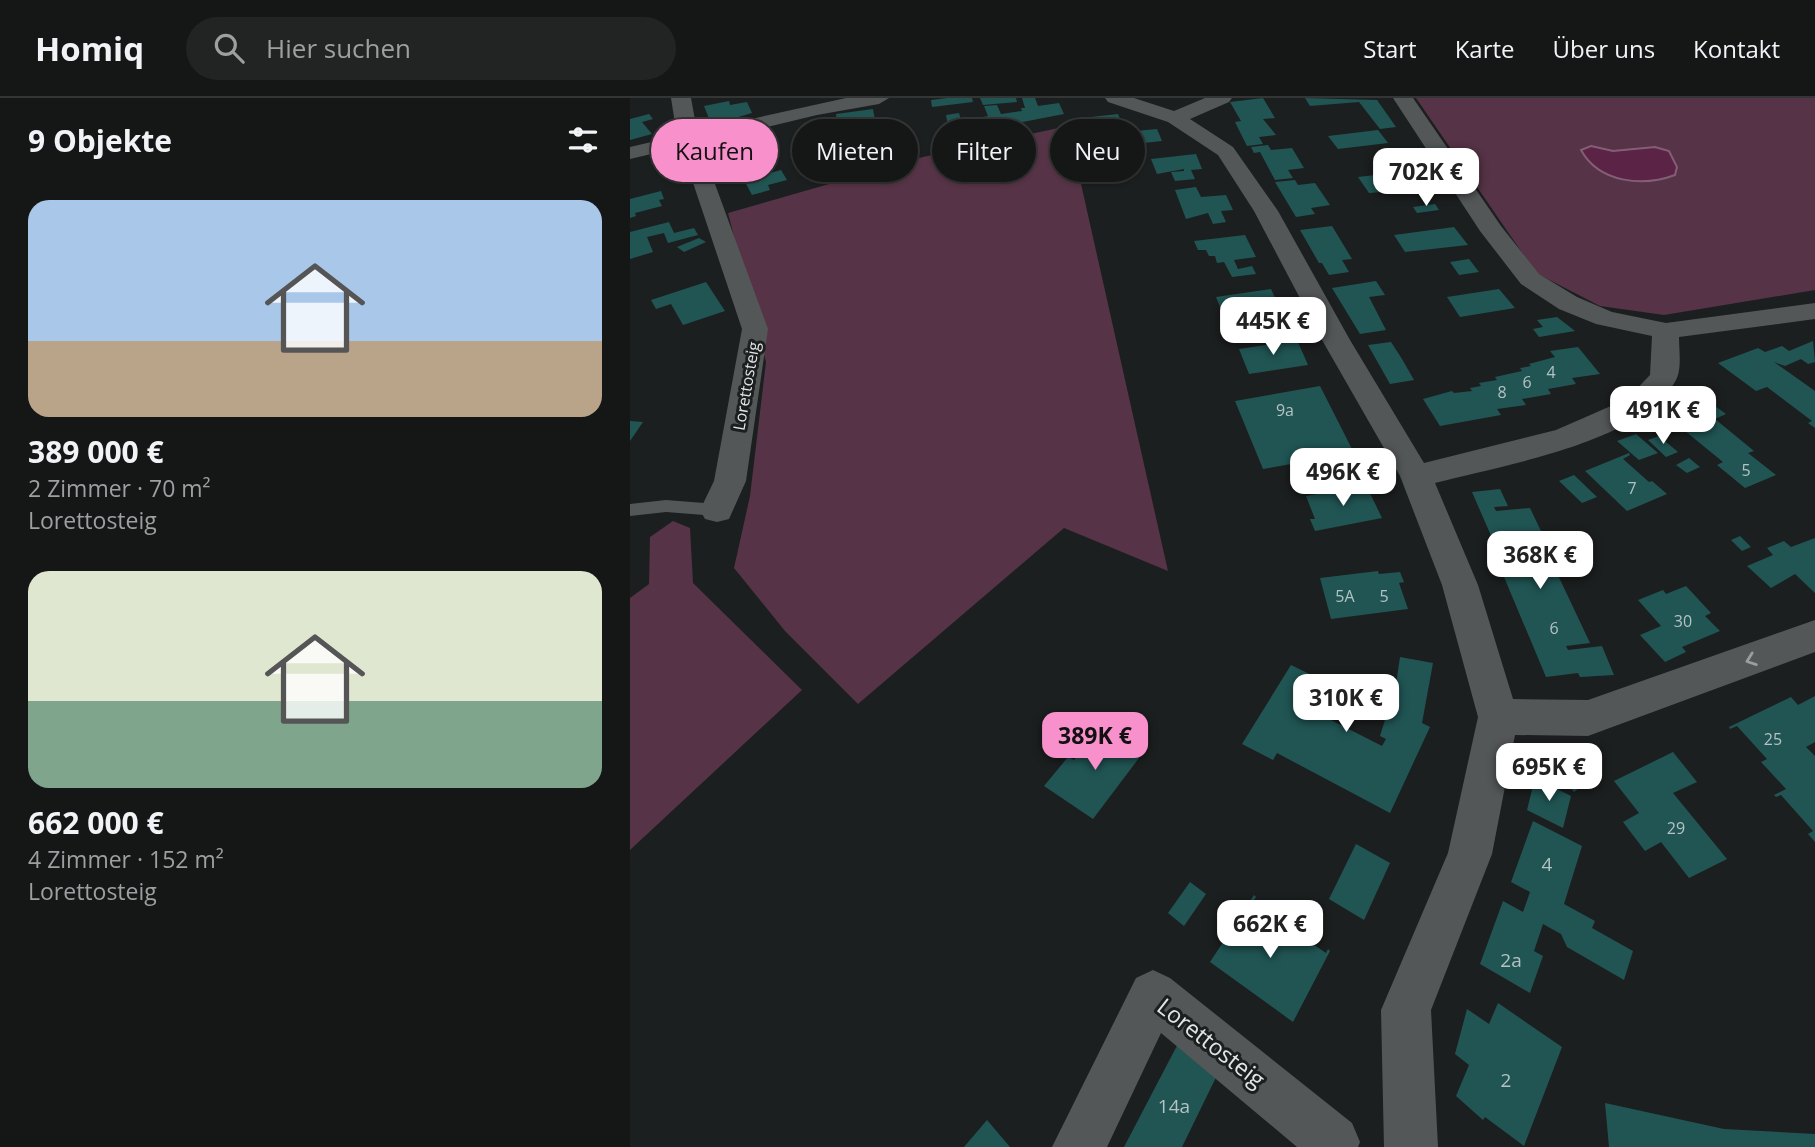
<!DOCTYPE html>
<html lang="de">
<meta charset="utf-8">
<style>
:root{--surface:#151717;--page:#222424;--text:#f1f3f6;--muted:#9d9fa1;--line:#343636;--accent:#f890cb}
body{margin:0;font-family:"Open Sans",sans-serif;background:var(--page);color:var(--text);height:100vh;display:flex;flex-direction:column;font-size:26px;white-space:nowrap}
*{box-sizing:border-box;margin:0}
p{font-size:23px;color:var(--muted)}
.icon{flex:none;width:38px;height:38px;fill:none;stroke:currentColor;stroke-width:2;stroke-linecap:round;stroke-linejoin:round}
.map{position:relative;flex:1;overflow:hidden}
.sheet{display:flex;flex-direction:column;background:var(--surface);width:630px}
.sheet>*{flex:none}
.banner{position:absolute;left:21px;top:21px;width:665px;height:63px;display:flex;gap:14px}
.price{position:absolute;translate:-50% -60px;padding:0 16px;border-radius:14px;background:#fff;color:#222;font-size:23px;line-height:46px;filter:drop-shadow(0 2px 4px #0008)}
.price::after{content:'';position:absolute;left:50%;top:42px;width:21px;height:16px;margin-left:-10px;background:inherit;clip-path:polygon(0 0,100% 0,50% 100%)}
.price.selected{background:var(--accent);color:#111}
ul{padding:0;list-style:none}
li{display:grid;align-content:center;gap:14px;height:371px;padding:0 28px}
li span{display:grid;place-items:center;height:217px;border-radius:21px;color:#555}
li>.icon{margin-inline-start:auto}
span .icon{width:126px;height:126px;fill:#fffc;stroke-width:1}
li b{font-size:30px}
h2{display:flex;justify-content:space-between;align-items:center;height:84px;padding:0 28px;font-size:30px}
.tag{padding:0 24px;border-radius:32px;background:var(--surface);box-shadow:0 2px 5px #0004,0 0 0 2px var(--line);font-size:24px;line-height:63px}
.tag.selected{background:var(--accent);color:#111}
header{display:flex;align-items:center;gap:42px;box-sizing:border-box;height:98px;padding:0 35px;background:var(--surface);border-bottom:2px solid var(--line)}
header strong{font-size:33px}
nav{display:flex;gap:38px;margin-inline-start:auto;font-size:24px}
.search{width:490px;height:63px;background:var(--page);display:flex;align-items:center;gap:18px;box-sizing:border-box;padding:0 24px;border-radius:38px;color:var(--muted);font-size:26px}
main{display:flex;flex:1;min-height:0}
.map>svg:first-child{display:block}
.green{fill:#563346}
.water{fill:#5b2345;stroke:#845e75;stroke-width:2}
.building{fill:#205554}
.lines{fill:none;stroke-linecap:round;stroke-linejoin:round}
.service{fill:#535757;fill-rule:evenodd}
.minor{fill:#535757;fill-rule:evenodd}
.oneway{stroke:#9c9e9e}
.labels{text-anchor:middle;stroke-width:6;stroke-linejoin:round;paint-order:stroke}
.number-label{font-size:16px;fill:#b3c2c2}
.far-street-label{font-size:16px;fill:#e4e6e6;stroke:#1c1f1f}
.near-number-label{font-size:19px;fill:#b3c2c2}
.near-street-label{font-size:23px;fill:#e4e6e6;stroke:#1c1f1f}
</style>
<header>
<strong>Homiq</strong>
<div class="search"><svg class="icon" aria-label="search" viewBox="0 0 24 24"><circle cx="10" cy="10" r="6"/><path d="M15 15l6 6"/></svg>Hier suchen</div>
<nav><a>Start</a><a>Karte</a><a>Über uns</a><a>Kontakt</a></nav>
</header>
<main>
<section class="sheet">
<h2>9 Objekte<svg class="icon" aria-label="filters" viewBox="0 0 24 24"><path d="M4 7h16M4 17h16"/><circle cx="9" cy="7" r="2"/><circle cx="15" cy="17" r="2"/></svg></h2>
<ul>
<li><span style="background:linear-gradient(#a9c7e8 65%,#b9a48a 0)"><svg class="icon" aria-label="home" viewBox="0 0 24 24"><path d="M3 11l9-7 9 7M6 9v11h12V9"/></svg></span><div><b>389 000 €</b><p>2 Zimmer · 70 m²</p><p>Lorettosteig</p></div></li>
<li><span style="background:linear-gradient(#dfe7d0 60%,#7fa58c 0)"><svg class="icon" aria-label="home" viewBox="0 0 24 24"><path d="M3 11l9-7 9 7M6 9v11h12V9"/></svg></span><div><b>662 000 €</b><p>4 Zimmer · 152 m²</p><p>Lorettosteig</p></div></li>
</ul>
</section>
<div class="map">
<svg width="1185" height="1049" viewBox="0 0 1185 1049">
<rect width="100%" height="100%" fill="#1c1f1f"/>
<g class="green">
<polygon points="786,0 1185,0 1185,192 1034,217 970,208 906,175"/>
<polygon points="438,28 538,473 434,430 228,606 155,533 104,470 120,398 136,264 98,115 293,59"/>
<polygon points="43,423 60,430 63,485 172,592 0,752 0,500 19,486 20,439"/>
</g>
<path class="water" d="M 961,48 L 983,53 L 1025,49 L 1039,53 L 1047,69 L 1045,77 C 1013,89 969,85 951,52 Z"/>
<g class="building">
<polygon points="317,0 342,0 343,4 302,9 301,2"/>
<polygon points="350,0 386,0 387,4 353,7"/>
<polygon points="392,0 405,0 408,8 429,5 434,16 357,31 358,34 317,40 314,28 318,28 316,17 329,15 332,26 355,23 353,19 358,18 354,8 367,7 371,16 392,13 391,10 395,10"/>
<polygon points="633,0 645,20 633,21 646,37 629,39 633,46 617,48 605,24 611,23 600,4"/>
<polygon points="675,0 747,2 766,29 750,31 729,4 680,8"/>
<polygon points="99,3 100,7 117,4 122,15 91,24 90,21 80,23 74,8"/>
<polygon points="243,11 246,28 242,29 245,43 249,42 255,63 215,70 211,48 205,49 201,26 207,25 206,16"/>
<polygon points="19,16 23,21 12,24 22,36 0,42 0,21"/>
<polygon points="488,16 495,34 527,31 532,43 486,48 482,36 467,37 461,19"/>
<polygon points="197,26 197,34 178,37 178,29"/>
<polygon points="748,32 758,45 708,51 698,38"/>
<polygon points="125,40 130,50 102,57 97,47"/>
<polygon points="638,47 641,52 662,50 674,70 658,72 663,80 645,82 630,54 624,55 621,49"/>
<polygon points="566,56 572,71 561,72 565,81 545,83 541,74 554,73 554,71 527,76 521,61"/>
<polygon points="111,58 119,72 99,77 92,63"/>
<polygon points="782,62 790,72 782,73 791,84 788,85 792,91 739,95 728,79 773,74 765,64"/>
<polygon points="151,72 157,82 138,87 140,92 122,97 114,82"/>
<polygon points="665,82 668,87 685,85 700,107 681,110 685,116 666,119 645,84"/>
<polygon points="566,89 571,99 596,97 603,112 591,113 596,124 583,126 578,115 556,121 545,92"/>
<polygon points="31,93 34,101 29,102 32,108 5,115 6,118 0,120 0,101"/>
<polygon points="805,106 809,112 787,115 783,109"/>
<polygon points="39,124 44,135 64,130 68,137 38,145 34,135 17,139 23,154 0,161 0,134"/>
<polygon points="702,128 722,161 712,162 719,174 699,177 692,165 689,165 670,132"/>
<polygon points="824,129 838,147 775,154 764,137"/>
<polygon points="615,137 626,159 604,162 608,171 622,168 626,176 602,179 594,164 587,165 585,158 579,158 576,152 568,152 564,143"/>
<polygon points="69,140 76,144 54,154 47,149"/>
<polygon points="839,161 849,174 829,177 820,164"/>
<polygon points="746,183 755,197 739,199 756,232 730,236 702,190"/>
<polygon points="76,184 95,213 53,227 41,206 26,211 21,202"/>
<polygon points="641,191 651,213 626,216 630,224 610,227 606,219 595,221 586,199"/>
<polygon points="869,191 885,210 830,219 817,199"/>
<polygon points="927,219 945,233 909,239 903,231 913,229 907,222"/>
<polygon points="667,242 678,267 619,276 609,251"/>
<polygon points="1183,243 1185,264 1178,266 1171,261 1155,268 1144,264 1185,293 1185,330 1178,325 1182,323 1137,289 1126,293 1088,265 1128,250 1135,254 1152,248 1159,253"/>
<polygon points="761,244 772,261 784,282 760,286 738,247"/>
<polygon points="948,249 970,276 942,280 946,286 918,291 921,296 892,301 896,307 867,311 871,317 810,328 793,301 822,293 824,295 842,293 840,290 851,288 849,285 867,282 865,279 892,273 890,270 901,268 899,266 925,259 920,253"/>
<polygon points="690,288 724,355 633,371 605,303"/>
<polygon points="1078,303 1096,316 1085,321 1124,353 1118,355 1146,377 1115,390 1087,367 1093,364 1049,328 1065,322 1053,312"/>
<polygon points="0,323 13,324 0,343"/>
<polygon points="1006,336 1028,355 1009,362 987,343"/>
<polygon points="1029,338 1048,354 1036,359 1018,342"/>
<polygon points="999,355 1000,357 993,361 1019,384 1022,383 1037,396 997,413 955,373"/>
<polygon points="1059,360 1070,369 1057,375 1046,367"/>
<polygon points="944,377 967,399 952,405 929,383"/>
<polygon points="736,387 752,420 685,433 680,421 685,421 676,398"/>
<polygon points="870,391 878,408 864,409 866,413 900,410 930,473 926,473 960,545 936,548 938,552 972,548 984,577 950,579 948,575 916,579 874,479 879,479 842,394"/>
<polygon points="1110,438 1121,449 1112,453 1101,442"/>
<polygon points="1185,440 1185,495 1165,476 1141,490 1117,468 1143,457 1137,450 1154,443 1161,449"/>
<polygon points="748,473 749,476 770,474 774,484 769,485 778,511 701,521 690,480"/>
<polygon points="1056,488 1081,515 1075,518 1090,533 1052,549 1056,554 1035,564 1010,537 1031,528 1008,502 1033,492 1036,496"/>
<polygon points="770,559 803,565 792,625 800,629 760,715 647,655 643,662 612,646 661,567 700,586 688,606 703,614 699,621 752,648 756,641 750,638 766,586"/>
<polygon points="1185,598 1185,644 1176,649 1185,658 1185,744 1178,736 1183,733 1151,697 1146,699 1144,697 1156,691 1131,664 1137,661 1107,628 1100,631 1099,629 1161,599 1168,607"/>
<polygon points="473,627 515,652 463,721 414,688 438,659 444,662"/>
<polygon points="1043,654 1067,684 1043,695 1097,761 1059,780 1031,744 1015,753 993,724 1009,715 984,683"/>
<polygon points="930,656 957,684 944,694 917,665"/>
<polygon points="905,680 941,698 933,730 897,712"/>
<polygon points="903,723 952,748 934,806 965,823 962,830 1003,853 994,882 937,849 931,836 913,826 904,853 913,858 900,895 850,866 873,803 893,814 900,794 881,784"/>
<polygon points="726,746 760,765 734,822 699,801"/>
<polygon points="560,784 576,796 554,828 538,815"/>
<polygon points="624,797 626,799 622,805 696,855 698,851 700,853 663,924 580,864"/>
<polygon points="868,905 932,949 894,1048 855,1019 853,1022 826,998 839,967 825,956 837,911 859,926"/>
<polygon points="551,940 592,967 552,1049 494,1049"/>
<polygon points="975,1005 1094,1031 1185,1036 1185,1049 979,1049"/>
<polygon points="357,1022 380,1049 334,1049"/>
</g>
<g class="lines">
<polygon class="service" points="36,402 87,406 95,412 87,418 36,414 0,418 0,406"/>
<g class="minor">
<polygon points="41,0 61,0 67,33 216,0 259,0 249,6 187,17 70,45 138,231 116,383 99,421 87,424 75,421 70,412 84,383 112,231 51,49 0,61 0,49 47,38"/>
<path d="M 475,0 L 504,0 L 544,13 L 575,0 L 602,0 L 599,4 L 560,21 L 603,49 L 648,113 L 720,242 L 794,365 L 926,332 L 997,301 L 1020,277 L 1022,238 L 966,226 L 929,211 L 891,186 L 850,133 L 763,0 L 783,0 L 871,128 L 909,176 L 947,199 L 982,214 L 1036,225 L 1185,205 L 1185,221 L 1049,239 C 1049,252 1052,271 1046,282 C 1013,344 870,368 805,385 L 848,487 L 883,601 L 958,602 L 1185,522 L 1185,554 L 958,638 L 885,637 L 862,756 L 801,912 L 808,1049 L 754,1049 L 751,912 L 818,755 L 848,619 L 812,487 L 770,378 L 692,242 L 624,113 L 588,57 L 538,24 L 478,4 Z"/>
<polygon points="523,872 540,880 722,1025 730,1044 728,1049 667,1049 531,935 477,1049 422,1049 506,880"/>
</g>
</g>
<defs><path id="oneway-chevron" d="M-2-3.5L2.5 0L-2 3.5" fill="none" stroke-width="1.6" stroke-linecap="round" stroke-linejoin="round" transform="scale(1.75)"/></defs>
<use class="oneway" href="#oneway-chevron" transform="translate(1121 562) rotate(160)"/>
<g class="labels">
<g class="number-label">
<text x="921" y="280">4</text>
<text x="897" y="290">6</text>
<text x="872" y="300">8</text>
<text x="655" y="318">9a</text>
<text x="1116" y="378">5</text>
<text x="1002" y="396">7</text>
<text x="715" y="504">5A</text>
<text x="754" y="504">5</text>
<text x="1053" y="529">30</text>
<text x="924" y="536">6</text>
<text x="1143" y="647">25</text>
<text x="1046" y="736">29</text>
</g>
<g class="far-street-label">
<text transform="translate(116 288) rotate(-80)" y="6">Lorettosteig</text>
</g>
<g class="near-number-label">
<text x="917" y="773">4</text>
<text x="881" y="869">2a</text>
<text x="876" y="989">2</text>
<text x="544" y="1015">14a</text>
</g>
<g class="near-street-label">
<text transform="translate(581 945) rotate(38)" y="8">Lorettosteig</text>
</g>
</g>
</svg>
<b class="price" style="left:796px;top:110px">702K €</b>
<b class="price" style="left:643px;top:259px">445K €</b>
<b class="price" style="left:1033px;top:348px">491K €</b>
<b class="price" style="left:713px;top:410px">496K €</b>
<b class="price" style="left:910px;top:493px">368K €</b>
<b class="price" style="left:716px;top:636px">310K €</b>
<b class="price selected" style="left:465px;top:674px">389K €</b>
<b class="price" style="left:919px;top:705px">695K €</b>
<b class="price" style="left:640px;top:862px">662K €</b>
<div class="banner">
<a class="tag selected">Kaufen</a>
<a class="tag">Mieten</a>
<a class="tag">Filter</a>
<a class="tag">Neu</a>
</div>
</div>
</main>
